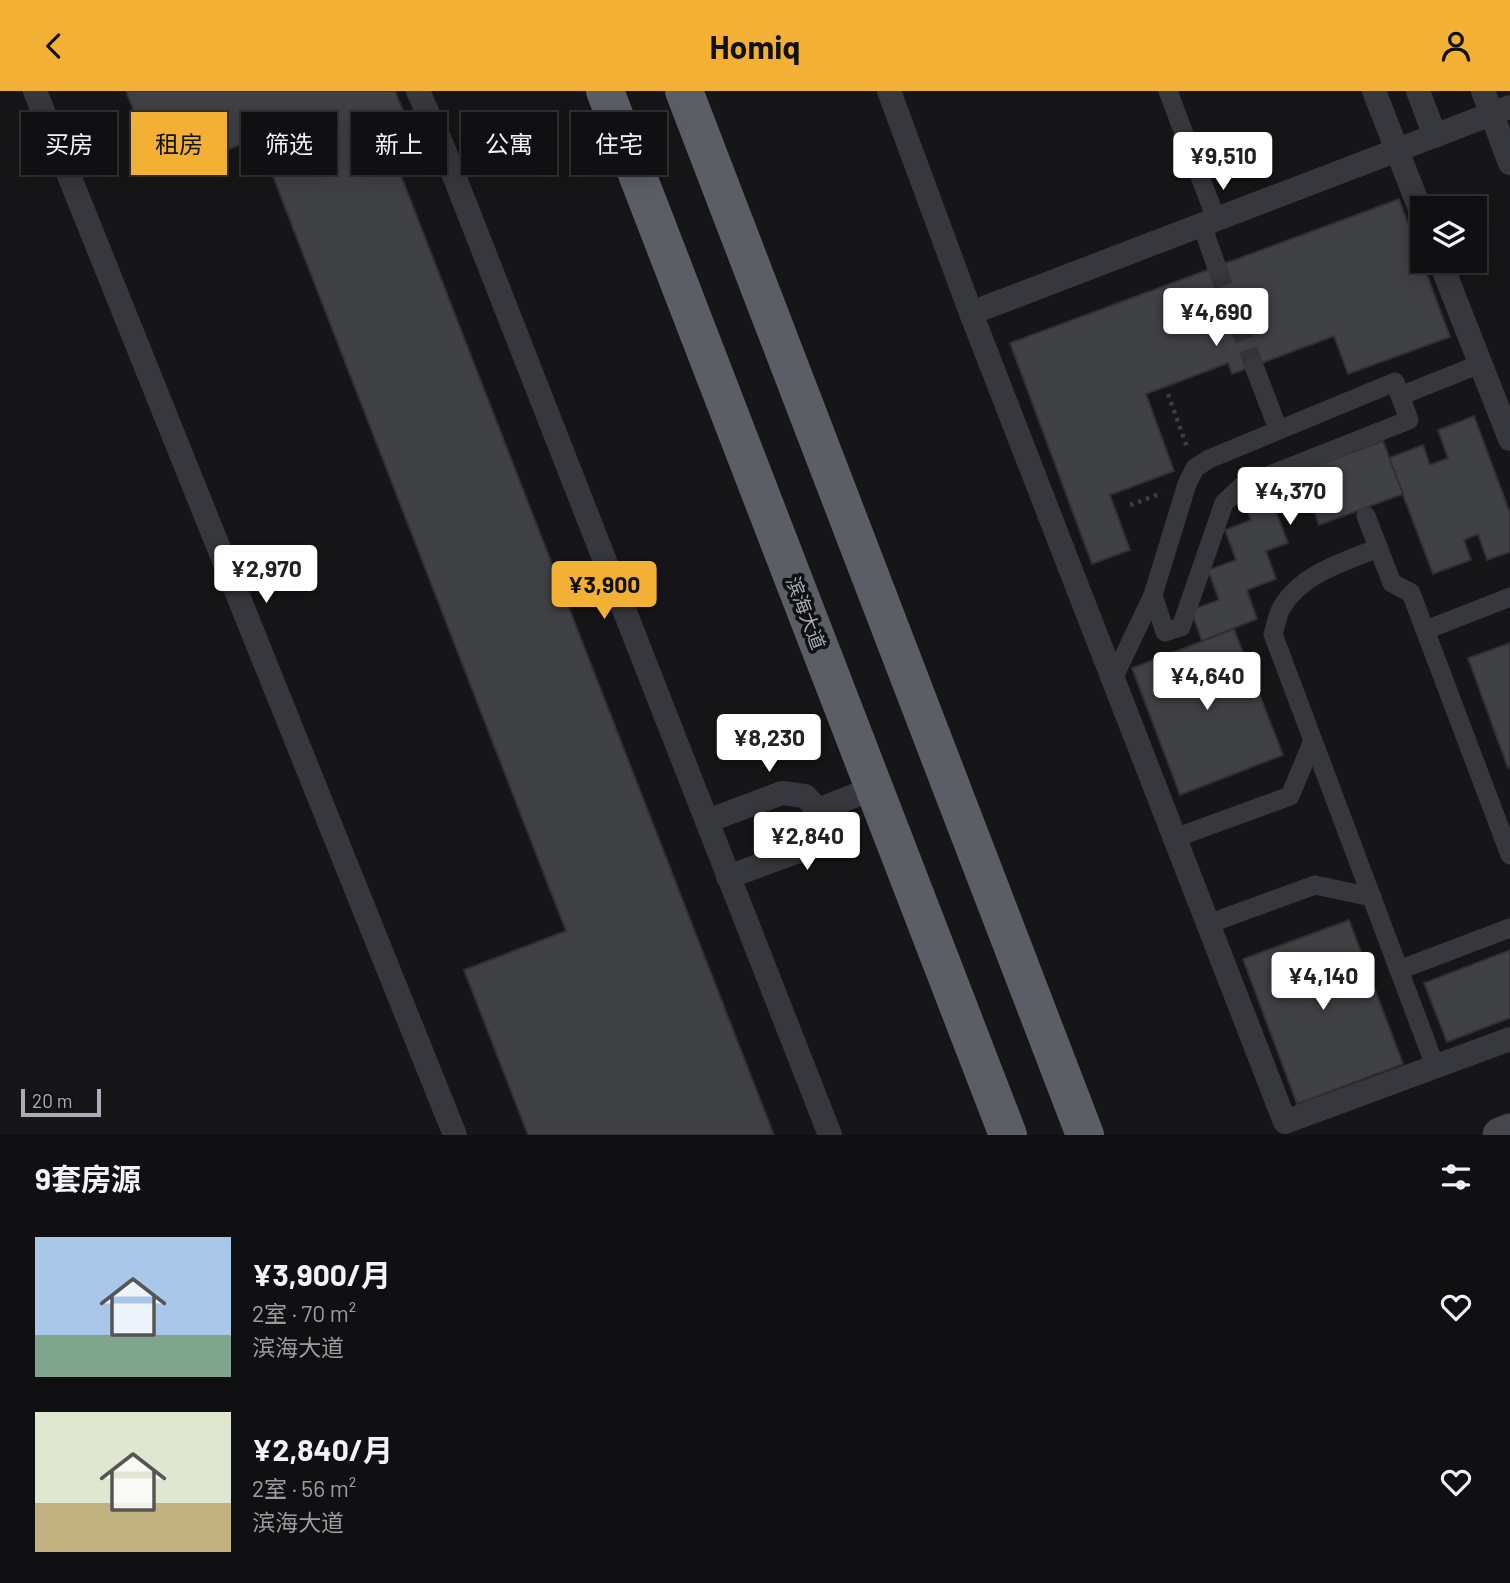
<!DOCTYPE html>
<html lang="zh">
<meta charset="utf-8">
<style>
:root{--surface:#101012;--page:#19191b;--text:#f1f3f6;--muted:#9c9d9f;--line:#303032;--accent:#f2b134}
body{margin:0;font-family:Barlow,"Noto Sans SC",sans-serif;background:var(--page);color:var(--text);height:100vh;display:flex;flex-direction:column;font-size:26px;white-space:nowrap}
*{box-sizing:border-box;margin:0}
p{font-size:23px;color:var(--muted)}
.icon{flex:none;width:38px;height:38px;fill:none;stroke:currentColor;stroke-width:2;stroke-linecap:round;stroke-linejoin:round}
.map{position:relative;height:1044px;overflow:hidden}
.side{display:flex;flex-direction:column;background:var(--surface);flex:1}
.side>*{flex:none}
.guide{position:absolute;left:21px;top:21px;width:700px;height:63px;display:flex;gap:14px}
.controls{position:absolute;left:1410px;top:105px;display:grid;gap:14px}
.controls a{display:grid;place-items:center;width:77px;height:77px;border-radius:0px;background:var(--surface);box-shadow:0 4px 18px #0003,0 0 0 2px var(--line);font-size:35px}
.scale{position:absolute;left:21px;bottom:18px;width:80px;box-sizing:border-box;padding-left:7px;border:4px solid #a8adb8;border-top:0;font-size:19px;line-height:24px;white-space:nowrap;color:#a8adb8;-webkit-text-stroke:5px #111113;paint-order:stroke}
.price{position:absolute;translate:-50% -60px;padding:0 16px;border-radius:7px;background:#fff;color:#222;font-size:23px;line-height:46px;filter:drop-shadow(0 2px 4px #0008)}
.price::after{content:'';position:absolute;left:50%;top:42px;width:21px;height:16px;margin-left:-10px;background:inherit;clip-path:polygon(0 0,100% 0,50% 100%)}
.price.current{background:var(--accent);color:#111}
ul{padding:0;list-style:none}
li{display:flex;align-items:center;gap:21px;height:175px;padding:0 35px}
li span{display:grid;place-items:center;flex:none;width:196px;height:140px;border-radius:0px;color:#555}
li>.icon{margin-inline-start:auto}
span .icon{width:84px;height:84px;fill:#fffc;stroke-width:1}
li b{font-size:30px}
h2{display:flex;justify-content:space-between;align-items:center;height:84px;padding:0 35px;font-size:30px}
.chip{padding:0 24px;border-radius:0px;background:var(--surface);box-shadow:0 4px 18px #0003,0 0 0 2px var(--line);font-size:24px;line-height:63px}
.chip.current{background:var(--accent);color:#111}
header{display:flex;justify-content:space-between;align-items:center;height:91px;padding:0 35px;background:var(--accent);color:#111;font-size:32px;font-weight:700}
.map>svg:first-child{display:block}
.building{fill:#404145;stroke:#303034;stroke-width:2}
.lines{fill:none;stroke-linecap:round;stroke-linejoin:round}
.pedestrian-tunnel{stroke:#333438;stroke-width:19;stroke-dasharray:19 10;stroke-linecap:butt}
.path{stroke:#3d3f44;stroke-width:4.5;stroke-dasharray:3.5 5;stroke-linecap:butt}
.pedestrian{stroke:#37383d;stroke-width:19}
.minor{stroke:#37383d;stroke-width:24}
.secondary{stroke:#45474d;stroke-width:35}
.trunk{stroke:#5b5e65;stroke-width:38}
.labels{text-anchor:middle;stroke-width:7;stroke-linejoin:round;paint-order:stroke}
.street-label{font-size:19px;fill:#a8adb8;stroke:#111113}
</style>
<header><svg class="icon" aria-label="back" viewBox="0 0 24 24"><path d="M15 5l-7 7 7 7"/></svg>Homiq<svg class="icon" aria-label="person" viewBox="0 0 24 24"><circle cx="12" cy="8" r="4"/><path d="M4 21q1-7 8-7t8 7"/></svg></header>
<div class="map">
<svg width="1510" height="1044" viewBox="0 0 1510 1044">
<rect width="100%" height="100%" fill="#161618"/>
<g class="building">
<polygon points="126,0 395,0 403,19 379,28 774,1044 528,1044 464,879 566,840 258,47 159,85"/>
<polygon points="1399,108 1450,246 1348,283 1334,245 1232,283 1228,272 1146,303 1174,380 1110,404 1130,459 1092,473 1010,252"/>
<polygon points="1474,325 1510,422 1510,461 1487,469 1478,443 1464,449 1471,469 1433,483 1389,367 1423,354 1430,374 1448,367 1438,339"/>
<polygon points="1383,350 1403,403 1319,434 1310,408 1276,420 1288,452 1266,460 1276,488 1247,499 1257,528 1202,550 1191,519 1219,509 1208,479 1236,469 1225,439 1251,429 1241,402"/>
<polygon points="1234,538 1283,664 1180,704 1132,577"/>
<polygon points="1510,552 1510,676 1508,677 1468,567"/>
<polygon points="1349,829 1403,973 1297,1013 1243,868"/>
<polygon points="1510,859 1510,927 1447,951 1424,892"/>
</g>
<g class="lines">
<polyline class="pedestrian-tunnel" points="1217,177 1254,275"/>
<g class="path">
<polyline points="1168,303 1187,356"/>
<polyline points="1130,414 1162,402"/>
</g>
<g class="pedestrian">
<polyline points="1168,0 1216,128"/>
<polyline points="1202,134 1217,177"/>
<polyline points="1254,275 1278,338"/>
<polygon points="1395,291 1409,329 1242,395 1224,412 1181,536 1165,541 1153,504 1187,393 1195,377 1209,368"/>
<polyline points="1400,305 1480,273"/>
<polyline points="1366,425 1392,492 1411,502 1510,764"/>
<path d="M 1378,457 C 1344,471 1301,483 1282,516 C 1277,524 1276,535 1273,543 L 1435,975"/>
<polyline points="1426,539 1510,506"/>
<polyline points="1113,588 1153,504"/>
<polyline points="1175,747 1290,705 1312,652"/>
<polyline points="1208,833 1315,794 1372,806"/>
<polyline points="1399,879 1510,837"/>
</g>
<g class="minor">
<polyline points="35,0 455,1044"/>
<polyline points="418,0 442,54 830,1044"/>
<polyline points="889,0 971,222 1285,1031 1510,948"/>
<polyline points="1374,0 1423,126"/>
<polyline points="1418,0 1435,45"/>
<polyline points="1483,0 1510,72"/>
<polyline points="1440,170 1510,348"/>
<polyline points="971,222 1510,16"/>
<polyline points="818,719 874,697"/>
<polyline points="707,730 782,702 805,705 818,719 818,741 804,758 728,786"/>
</g>
<polyline class="secondary" points="1500,1044 1510,1040"/>
<g class="trunk">
<polyline points="605,0 1008,1044"/>
<polyline points="684,0 1085,1044"/>
</g>
</g>
<g class="labels">
<g class="street-label">
<text transform="translate(806 522) rotate(69)" y="7">滨海大道</text>
</g>
</g>
</svg>
<div class="controls">
<a><svg class="icon" aria-label="layers" viewBox="0 0 24 24"><path d="M12 4l9 5-9 5-9-5zM3 14l9 5 9-5"/></svg></a>
</div>
<div class="scale">20 m</div>
<b class="price" style="left:1223px;top:101px">¥9,510</b>
<b class="price" style="left:1216px;top:257px">¥4,690</b>
<b class="price" style="left:1290px;top:436px">¥4,370</b>
<b class="price" style="left:266px;top:514px">¥2,970</b>
<b class="price current" style="left:604px;top:530px">¥3,900</b>
<b class="price" style="left:1207px;top:621px">¥4,640</b>
<b class="price" style="left:769px;top:683px">¥8,230</b>
<b class="price" style="left:807px;top:781px">¥2,840</b>
<b class="price" style="left:1323px;top:921px">¥4,140</b>
<div class="guide">
<a class="chip">买房</a>
<a class="chip current">租房</a>
<a class="chip">筛选</a>
<a class="chip">新上</a>
<a class="chip">公寓</a>
<a class="chip">住宅</a>
</div>
</div>
<section class="side">
<h2>9套房源<svg class="icon" aria-label="filters" viewBox="0 0 24 24"><path d="M4 7h16M4 17h16"/><circle cx="9" cy="7" r="2"/><circle cx="15" cy="17" r="2"/></svg></h2>
<ul>
<li><span style="background:linear-gradient(#a9c7e8 70%,#7fa58c 0)"><svg class="icon" aria-label="home" viewBox="0 0 24 24"><path d="M3 11l9-7 9 7M6 9v11h12V9"/></svg></span><div><b>¥3,900/月</b><p>2室 · 70 m²</p><p>滨海大道</p></div><svg class="icon" aria-label="heart" viewBox="0 0 24 24"><path d="M12 20l-8-8c-3-5 5-10 8-4 3-6 11-1 8 4z"/></svg></li>
<li><span style="background:linear-gradient(#dfe7d0 65%,#c2b280 0)"><svg class="icon" aria-label="home" viewBox="0 0 24 24"><path d="M3 11l9-7 9 7M6 9v11h12V9"/></svg></span><div><b>¥2,840/月</b><p>2室 · 56 m²</p><p>滨海大道</p></div><svg class="icon" aria-label="heart" viewBox="0 0 24 24"><path d="M12 20l-8-8c-3-5 5-10 8-4 3-6 11-1 8 4z"/></svg></li>
</ul>
</section>
